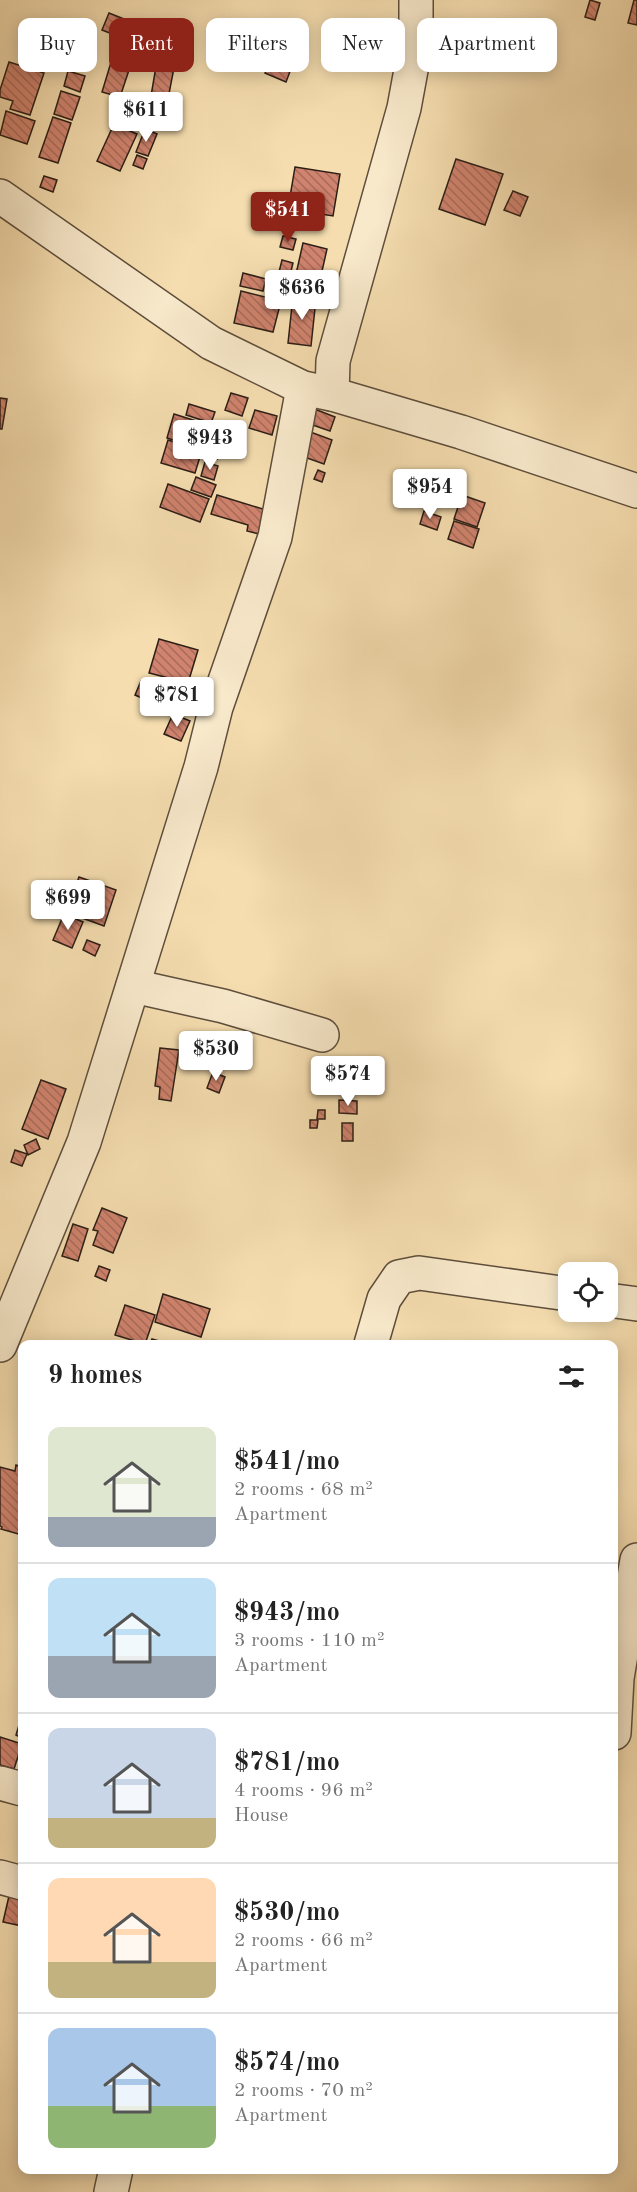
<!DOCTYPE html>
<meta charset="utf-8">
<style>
:root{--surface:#fff;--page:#f2f2f2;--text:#222;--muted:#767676;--line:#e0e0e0;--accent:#8f2418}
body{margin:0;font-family:"Old Standard TT",serif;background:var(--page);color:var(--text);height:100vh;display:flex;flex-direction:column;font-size:22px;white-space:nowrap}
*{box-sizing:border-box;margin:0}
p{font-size:20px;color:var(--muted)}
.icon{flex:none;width:33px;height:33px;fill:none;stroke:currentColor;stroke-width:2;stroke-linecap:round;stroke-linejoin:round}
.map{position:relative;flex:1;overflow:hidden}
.panel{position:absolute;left:18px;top:1340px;width:600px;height:834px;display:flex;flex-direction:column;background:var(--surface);border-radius:12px;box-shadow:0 3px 15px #0003}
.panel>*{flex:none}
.top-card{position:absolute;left:18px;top:18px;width:602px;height:54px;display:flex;gap:12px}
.fabs{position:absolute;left:558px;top:1262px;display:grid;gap:12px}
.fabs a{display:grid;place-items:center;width:60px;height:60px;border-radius:12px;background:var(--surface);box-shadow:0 3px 15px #0003;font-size:30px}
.price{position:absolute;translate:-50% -51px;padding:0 14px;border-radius:6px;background:#fff;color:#222;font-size:20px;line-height:39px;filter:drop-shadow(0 2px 3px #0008)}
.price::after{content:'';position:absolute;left:50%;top:36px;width:18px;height:14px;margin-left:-9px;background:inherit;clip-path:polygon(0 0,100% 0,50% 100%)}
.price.active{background:var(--accent);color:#fff}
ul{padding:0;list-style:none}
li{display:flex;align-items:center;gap:18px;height:150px;padding:0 30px}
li+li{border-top:2px solid var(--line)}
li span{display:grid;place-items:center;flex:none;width:168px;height:120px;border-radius:12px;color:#555}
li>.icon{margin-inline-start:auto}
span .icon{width:72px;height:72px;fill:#fffc;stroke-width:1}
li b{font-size:26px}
h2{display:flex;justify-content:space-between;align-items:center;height:72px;padding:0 30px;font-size:26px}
.pill{padding:0 21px;border-radius:12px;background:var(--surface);box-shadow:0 3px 15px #0003;font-size:21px;line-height:54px}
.pill.active{background:var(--accent);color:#fff}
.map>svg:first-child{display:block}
.building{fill:url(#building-back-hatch);stroke:#2c1e16;stroke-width:1.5}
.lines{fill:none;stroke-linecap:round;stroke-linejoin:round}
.minor-casing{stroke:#5e4e3c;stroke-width:36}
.minor{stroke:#f8e9cb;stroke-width:33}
</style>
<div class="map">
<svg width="637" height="2192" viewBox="0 0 637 2192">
<defs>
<pattern id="building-back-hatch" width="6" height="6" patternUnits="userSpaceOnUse" patternTransform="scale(1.5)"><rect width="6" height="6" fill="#d0836e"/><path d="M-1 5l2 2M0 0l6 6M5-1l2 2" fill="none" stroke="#a96b59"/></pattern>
</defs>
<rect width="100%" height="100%" fill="#f5ddaf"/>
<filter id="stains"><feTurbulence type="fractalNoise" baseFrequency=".00333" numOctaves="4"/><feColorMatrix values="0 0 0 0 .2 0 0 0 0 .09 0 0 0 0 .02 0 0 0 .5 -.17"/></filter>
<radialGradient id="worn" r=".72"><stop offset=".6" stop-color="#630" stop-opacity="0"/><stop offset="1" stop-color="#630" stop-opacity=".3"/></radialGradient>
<g class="building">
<polygon points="590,0 600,3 595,20 585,17"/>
<polygon points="634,0 637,0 637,25 628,23"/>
<polygon points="109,13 134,23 128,40 102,30"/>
<polygon points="160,43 178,47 168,99 151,96"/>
<polygon points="116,46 135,52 120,97 102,92"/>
<polygon points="274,52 294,61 286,82 265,73"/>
<polygon points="9,62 44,73 30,115 10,109 13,101 0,97 0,90"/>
<polygon points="68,71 85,76 80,92 64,86"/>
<polygon points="61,91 80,97 72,120 54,114"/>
<polygon points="130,93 143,98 136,114 123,109"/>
<polygon points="118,99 124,102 121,109 114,107"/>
<polygon points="6,111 35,121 27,144 0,135"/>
<polygon points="53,117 71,123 58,163 39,157"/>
<polygon points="114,124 137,134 120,171 97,161"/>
<polygon points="145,129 157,134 148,156 136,152"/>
<polygon points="137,155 147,159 143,169 133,165"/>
<polygon points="456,159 503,174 485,225 439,209"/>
<polygon points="295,167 340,174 333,216 288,209"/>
<polygon points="44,176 57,180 53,192 40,187"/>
<polygon points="513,191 528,197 520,216 504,210"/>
<polygon points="283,236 296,239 293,250 280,247"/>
<polygon points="303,243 327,249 320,280 296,274"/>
<polygon points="282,260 293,263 290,275 279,272"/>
<polygon points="243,273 266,279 263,291 240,286"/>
<polygon points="270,279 287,283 283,296 267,292"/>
<polygon points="241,291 281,301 273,332 234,323"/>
<polygon points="293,296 316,299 311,346 288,343"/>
<polygon points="231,393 248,398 242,416 225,410"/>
<polygon points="0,398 7,399 2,429 0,429"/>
<polygon points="189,404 215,412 211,423 186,415"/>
<polygon points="312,408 335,417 330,431 307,423"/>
<polygon points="255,410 277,416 272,435 249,428"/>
<polygon points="174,414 209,425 202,449 167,438"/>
<polygon points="211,428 224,431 217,459 204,456"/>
<polygon points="305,430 332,440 324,464 296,454"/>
<polygon points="168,440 202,450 195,473 161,463"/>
<polygon points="205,462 218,466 214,480 201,476"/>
<polygon points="318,470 325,473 322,482 314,479"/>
<polygon points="196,477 216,485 211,497 191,490"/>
<polygon points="168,484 209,499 200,522 160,507"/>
<polygon points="217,495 266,510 259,534 247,531 248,525 211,514"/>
<polygon points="462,495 485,503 477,527 454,519"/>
<polygon points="424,511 441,517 437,530 420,524"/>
<polygon points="454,521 479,529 473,548 448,539"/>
<polygon points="159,639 198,650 188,683 149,673"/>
<polygon points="141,681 150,684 144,699 135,695"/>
<polygon points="173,714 190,721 181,741 164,734"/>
<polygon points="79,877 116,890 104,926 66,912"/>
<polygon points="64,914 83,922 72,948 53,940"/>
<polygon points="87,940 100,945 95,956 83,950"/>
<polygon points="160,1048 179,1050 171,1101 159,1099 160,1087 155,1086"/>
<polygon points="327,1060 361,1062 360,1089 325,1087"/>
<polygon points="213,1072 225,1077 219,1093 207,1088"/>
<polygon points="41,1080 66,1089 48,1139 22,1129"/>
<polygon points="339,1100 357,1101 357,1114 339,1113"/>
<polygon points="318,1110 325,1110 325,1119 317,1119"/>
<polygon points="310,1120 318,1120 317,1128 310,1128"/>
<rect x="342" y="1123" width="11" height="18"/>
<polygon points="36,1139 40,1149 28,1155 24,1145"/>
<polygon points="15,1150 27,1154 22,1166 11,1162"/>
<polygon points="102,1208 127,1218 113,1253 93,1245 98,1231 93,1230"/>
<polygon points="73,1224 88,1229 78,1261 62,1256"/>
<polygon points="99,1266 110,1270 106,1281 95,1276"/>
<polygon points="163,1294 210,1309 201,1337 155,1322"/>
<polygon points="125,1305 155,1315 145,1344 115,1335"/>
<polygon points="152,1339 170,1344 150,1344"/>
<polygon points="16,1465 22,1467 22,1535 1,1529 2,1527 0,1526 0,1467 15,1471"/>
<polygon points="22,1715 22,1738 16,1735"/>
<polygon points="0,1737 22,1744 14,1769 0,1765"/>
<polygon points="9,1896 22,1899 22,1926 3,1922"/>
</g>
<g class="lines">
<defs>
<g id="minor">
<polyline points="0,196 211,343 303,388 332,394 461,432 637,491"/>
<polyline points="332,394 333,361 404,108 416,43 416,0"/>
<polyline points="133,986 223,1006 322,1035"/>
<polyline points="608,1300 637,1304"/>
<polyline points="371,1344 384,1299 399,1277 419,1273 568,1294"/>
<polyline points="0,1345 84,1142 201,767 216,707 275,537 303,388"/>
<polyline points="614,1733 617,1678 637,1560"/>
<polyline points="0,1783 22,1789"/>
<polyline points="0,1877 22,1883"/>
<polyline points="111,2192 116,2169"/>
</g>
</defs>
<use href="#minor" class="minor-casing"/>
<use href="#minor" class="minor"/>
</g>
<rect width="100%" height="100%" filter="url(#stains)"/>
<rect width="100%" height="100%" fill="url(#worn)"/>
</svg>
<div class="fabs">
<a><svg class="icon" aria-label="locate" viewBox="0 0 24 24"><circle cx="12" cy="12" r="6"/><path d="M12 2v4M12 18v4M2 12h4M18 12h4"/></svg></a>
</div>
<b class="price" style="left:146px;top:143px">$611</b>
<b class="price active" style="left:288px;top:243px">$541</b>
<b class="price" style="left:302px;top:321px">$636</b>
<b class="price" style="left:210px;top:471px">$943</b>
<b class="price" style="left:430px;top:520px">$954</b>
<b class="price" style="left:177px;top:728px">$781</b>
<b class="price" style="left:68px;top:931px">$699</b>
<b class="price" style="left:216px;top:1082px">$530</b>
<b class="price" style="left:348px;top:1107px">$574</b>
<div class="top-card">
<a class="pill">Buy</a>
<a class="pill active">Rent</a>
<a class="pill">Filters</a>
<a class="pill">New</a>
<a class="pill">Apartment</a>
</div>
<section class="panel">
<h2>9 homes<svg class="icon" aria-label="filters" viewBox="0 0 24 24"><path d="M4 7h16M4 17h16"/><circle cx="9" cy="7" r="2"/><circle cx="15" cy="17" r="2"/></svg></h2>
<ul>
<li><span style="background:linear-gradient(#dfe7d0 75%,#9aa5b1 0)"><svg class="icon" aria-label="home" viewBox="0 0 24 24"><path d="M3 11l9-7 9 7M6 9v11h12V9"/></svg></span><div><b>$541/mo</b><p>2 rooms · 68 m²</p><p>Apartment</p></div></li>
<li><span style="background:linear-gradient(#bfe0f5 65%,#9aa5b1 0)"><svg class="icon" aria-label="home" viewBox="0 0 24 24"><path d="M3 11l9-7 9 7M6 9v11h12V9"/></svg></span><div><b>$943/mo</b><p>3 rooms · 110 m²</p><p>Apartment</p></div></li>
<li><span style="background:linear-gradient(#c9d6e8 75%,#c2b280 0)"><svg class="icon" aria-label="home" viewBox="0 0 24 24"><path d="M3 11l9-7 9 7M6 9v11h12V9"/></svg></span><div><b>$781/mo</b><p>4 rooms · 96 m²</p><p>House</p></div></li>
<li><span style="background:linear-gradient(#ffd9b3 70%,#c2b280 0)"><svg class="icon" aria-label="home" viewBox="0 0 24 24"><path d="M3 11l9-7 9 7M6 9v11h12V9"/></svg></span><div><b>$530/mo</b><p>2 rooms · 66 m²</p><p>Apartment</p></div></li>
<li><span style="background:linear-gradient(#a9c7e8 65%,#8fb573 0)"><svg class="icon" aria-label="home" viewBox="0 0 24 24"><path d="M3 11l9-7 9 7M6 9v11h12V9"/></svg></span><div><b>$574/mo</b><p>2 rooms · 70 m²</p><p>Apartment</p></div></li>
</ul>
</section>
</div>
